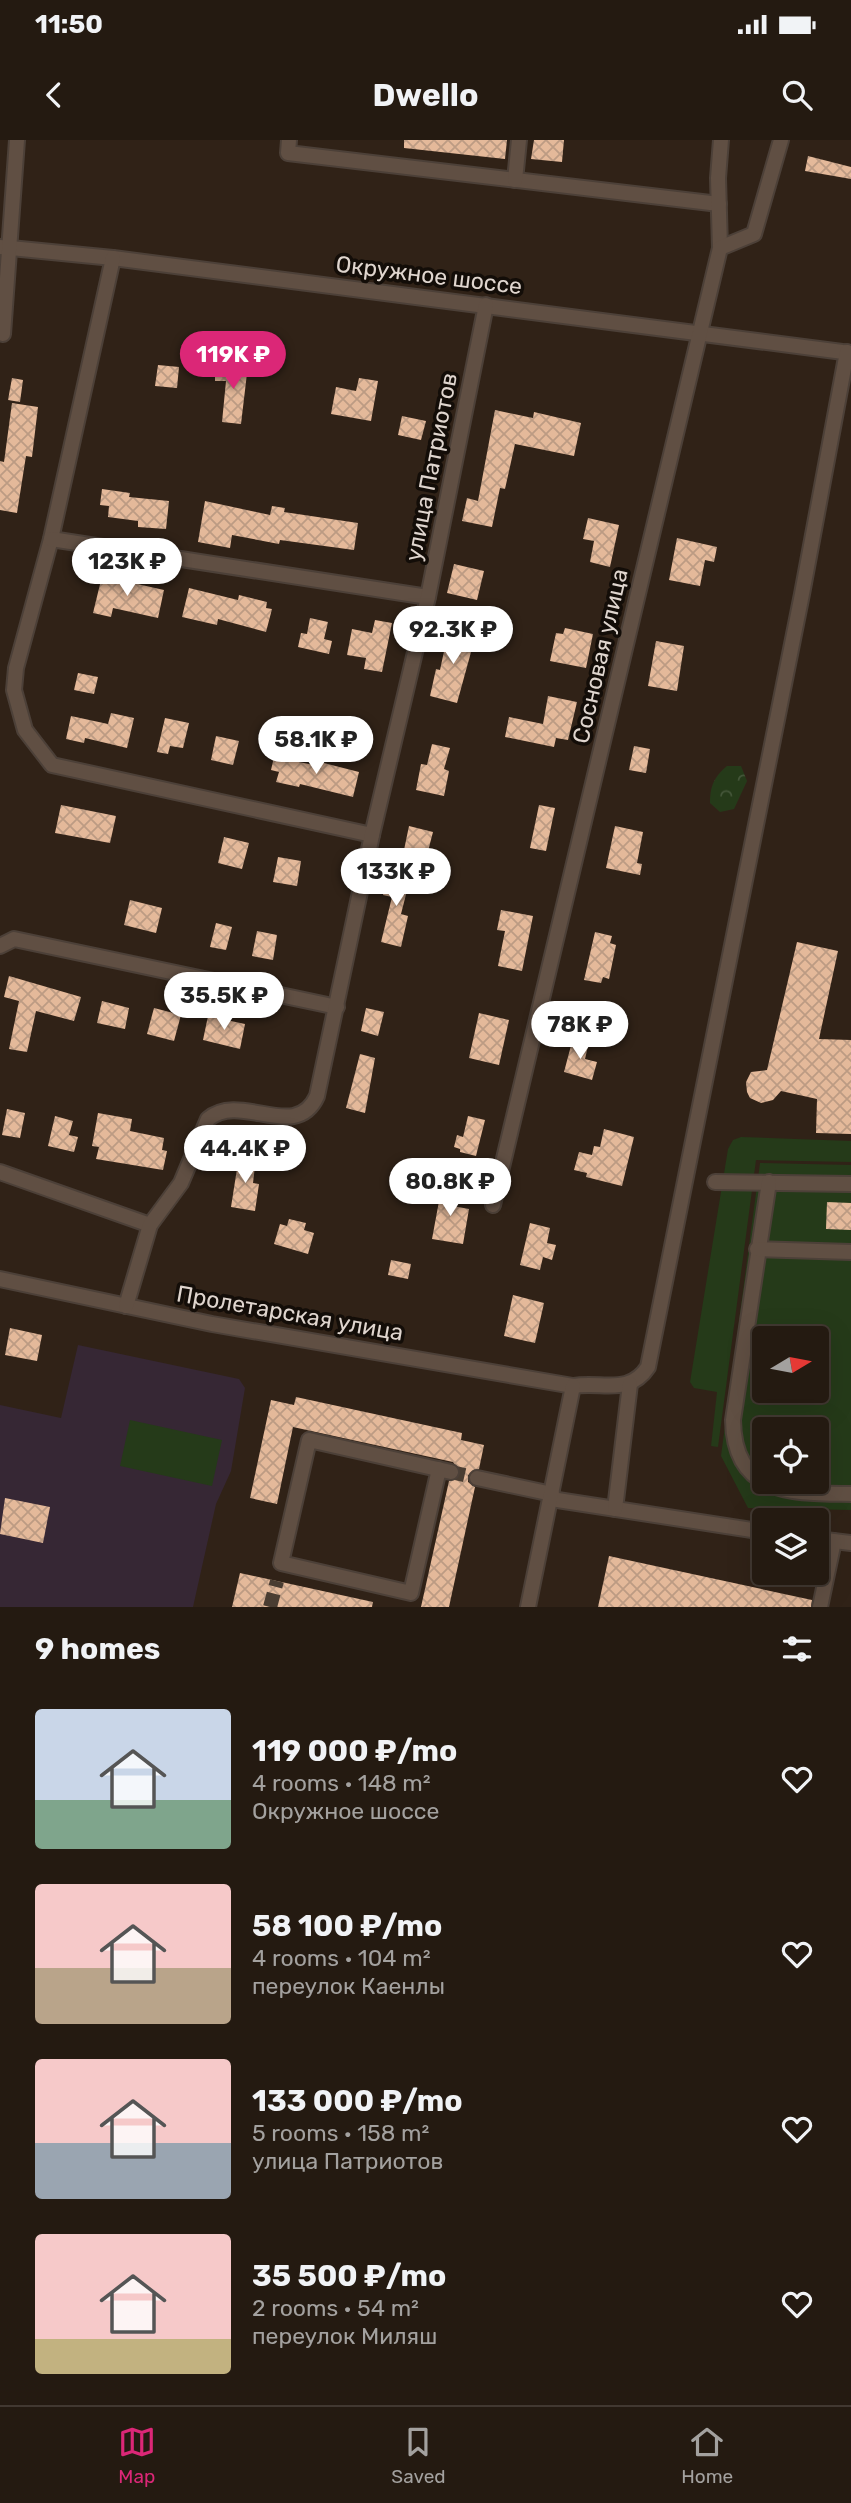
<!DOCTYPE html>
<meta charset="utf-8">
<style>
:root{--surface:#241a11;--page:#30271f;--text:#f1f3f6;--muted:#a3a19f;--line:#413831;--accent:#db2777}
body{margin:0;font-family:Rubik,sans-serif;background:var(--page);color:var(--text);height:100vh;display:flex;flex-direction:column;font-size:26px;white-space:nowrap}
*{box-sizing:border-box;margin:0}
p{font-size:23px;color:var(--muted)}
.icon{flex:none;width:38px;height:38px;fill:none;stroke:currentColor;stroke-width:2;stroke-linecap:round;stroke-linejoin:round}
.map{position:relative;height:1467px;overflow:hidden}
.sheet{display:flex;flex-direction:column;background:var(--surface);flex:1}
.sheet>*{flex:none}
.needle{width:46px;rotate:80deg}
.controls{position:absolute;left:752px;top:1186px;display:grid;gap:14px}
.controls a{display:grid;place-items:center;width:77px;height:77px;border-radius:7px;background:var(--surface);box-shadow:0 7px 28px #0002,0 0 0 2px var(--line);font-size:35px}
.price{position:absolute;translate:-50% -60px;padding:0 16px;border-radius:24px;background:#fff;color:#222;font-size:23px;line-height:46px;filter:drop-shadow(0 2px 4px #0008)}
.price::after{content:'';position:absolute;left:50%;top:42px;width:21px;height:16px;margin-left:-10px;background:inherit;clip-path:polygon(0 0,100% 0,50% 100%)}
.price.current{background:var(--accent);color:#fff}
ul{padding:0;list-style:none}
li{display:flex;align-items:center;gap:21px;height:175px;padding:0 35px}
li span{display:grid;place-items:center;flex:none;width:196px;height:140px;border-radius:7px;color:#555}
li>.icon{margin-inline-start:auto}
span .icon{width:84px;height:84px;fill:#fffc;stroke-width:1}
li b{font-size:30px}
h2{display:flex;justify-content:space-between;align-items:center;height:84px;padding:0 35px;font-size:30px}
.status{display:flex;justify-content:space-between;align-items:center;height:49px;padding:0 35px;background:var(--surface);direction:ltr}
.status svg{height:19px;fill:currentColor}
header{display:flex;justify-content:space-between;align-items:center;height:91px;padding:0 35px;background:var(--surface);font-size:32px;font-weight:700}
.menu{display:flex;justify-content:space-around;align-items:center;height:98px;border-top:2px solid var(--line);background:var(--surface);font-size:19px;color:var(--muted)}
.menu a{display:grid;justify-items:center;gap:4px}
.menu .current{color:var(--accent)}
.map>svg:first-child{display:block}
.education{fill:#362734}
.green{fill:#253a19;fill-rule:evenodd}
.forest{fill:url(#forest-crowns)}
.building{fill:url(#building-cross-hatch)}
.lines{fill:none;stroke-linecap:round;stroke-linejoin:round}
.minor-tunnel{stroke:#4a3d32;stroke-width:14;stroke-dasharray:14 7;stroke-linecap:butt}
.minor-casing{stroke:#4c4038;stroke-width:18}
.minor{stroke:#604f43;stroke-width:14}
.labels{text-anchor:middle;stroke-width:7;stroke-linejoin:round;paint-order:stroke}
.street-label{font-size:23px;fill:#dfd5ce;stroke:#130d08}
</style>
<div class="status"><b>11:50</b><svg viewBox="0 0 49 12"><path d="M0 12V9h3v3zM5 12V6h3v6zM10 12V3h3v9zM15 12V0h3v12zM26 1h20v11H26zM47 4h2v5h-2z"/></svg></div>
<header><svg class="icon" aria-label="back" viewBox="0 0 24 24"><path d="M15 5l-7 7 7 7"/></svg>Dwello<svg class="icon" aria-label="search" viewBox="0 0 24 24"><circle cx="10" cy="10" r="6"/><path d="M15 15l6 6"/></svg></header>
<div class="map">
<svg width="851" height="1467" viewBox="0 0 851 1467">
<defs>
<pattern id="forest-crowns" width="20" height="18" patternUnits="userSpaceOnUse" patternTransform="scale(1.75)"><rect width="20" height="18" fill="#253a19"/><path d="M2 6a3 3 0 1 1 6 0M12 15a3 3 0 1 1 6 0" fill="none" stroke="#445639"/></pattern>
<pattern id="building-cross-hatch" width="8" height="8" patternUnits="userSpaceOnUse" patternTransform="scale(1.75)"><rect width="8" height="8" fill="#e4b99a"/><path d="M0 0l8 8M0 8l8-8" fill="none" stroke="#bc9b83"/></pattern>
</defs>
<rect width="100%" height="100%" fill="#302217"/>
<polygon class="education" points="78,1205 239,1239 245,1248 231,1331 216,1364 193,1467 0,1467 0,1265 61,1278"/>
<g class="green">
<polygon points="741,997 851,1001 851,1022 756,1020 718,1307 711,1306 717,1252 694,1248 690,1242 728,1009 733,1000"/>
<path d="M 760,1023 L 851,1025 L 851,1370 L 748,1368 L 721,1316 ZM 765,1199 L 817,1199 L 817,1251 L 765,1251 ZM 765,1290 L 817,1290 L 817,1342 L 765,1342 Z"/>
<polygon points="130,1280 222,1300 212,1346 120,1326"/>
</g>
<path class="forest" d="M 727,626 L 741,626 L 747,641 L 734,669 L 720,672 L 710,663 C 710,646 714,637 727,626 Z"/>
<g class="building">
<polygon points="404,0 507,0 505,19 404,8"/>
<polygon points="534,0 564,0 562,22 531,19"/>
<polygon points="808,16 851,27 851,39 805,31"/>
<polygon points="158,225 179,227 177,248 155,246"/>
<polygon points="215,225 248,225 241,284 222,282 226,241 215,241"/>
<polygon points="12,238 23,240 20,262 8,260"/>
<polygon points="359,238 378,241 371,281 331,274 336,247 356,251"/>
<polygon points="12,263 38,267 32,317 26,316 17,373 0,370 0,321 4,322"/>
<polygon points="495,270 533,278 534,272 581,283 574,316 515,304 505,349 500,348 492,387 462,381 467,358 478,361"/>
<polygon points="402,276 426,281 421,300 398,295"/>
<polygon points="102,349 130,353 129,357 169,361 166,389 138,387 138,381 108,377 109,366 100,365"/>
<polygon points="205,361 270,375 272,366 285,368 284,372 358,383 354,410 280,400 279,404 232,395 230,408 198,402"/>
<polygon points="588,378 619,385 610,427 590,422 594,401 583,399"/>
<polygon points="677,398 717,407 714,422 705,420 700,446 669,440"/>
<polygon points="454,424 484,431 477,460 447,453"/>
<polygon points="102,436 164,450 158,478 113,468 111,477 93,473"/>
<polygon points="189,448 238,460 239,455 267,462 266,468 272,469 266,492 218,479 217,485 182,477"/>
<polygon points="310,478 328,482 324,499 332,501 329,514 298,507 301,493 307,494"/>
<polygon points="375,480 392,483 382,532 364,529 366,518 347,515 352,489 372,493"/>
<polygon points="449,488 476,494 457,563 430,556 436,529 440,530"/>
<polygon points="565,488 593,494 586,528 550,521 556,493 563,494"/>
<polygon points="656,501 684,506 677,551 648,546"/>
<polygon points="78,533 98,537 94,554 74,550"/>
<polygon points="548,556 577,562 568,600 556,598 554,607 505,597 509,577 543,584"/>
<polygon points="111,573 134,578 127,608 85,598 84,603 66,599 71,576 108,584"/>
<polygon points="165,578 189,583 183,608 170,606 168,614 157,612"/>
<polygon points="216,596 239,601 233,625 211,620"/>
<polygon points="432,604 450,608 444,629 449,631 444,656 416,650 421,624 427,625"/>
<polygon points="634,606 650,609 646,633 629,630"/>
<polygon points="274,617 319,626 320,622 359,632 353,657 300,644 299,647 276,642 279,632 271,630"/>
<polygon points="61,665 116,676 110,703 55,693"/>
<polygon points="539,665 555,668 546,711 530,708"/>
<polygon points="409,686 433,692 427,715 404,710"/>
<polygon points="615,686 643,692 637,723 642,724 640,735 606,728"/>
<polygon points="224,697 249,703 242,729 218,723"/>
<polygon points="278,717 301,721 297,746 273,742"/>
<polygon points="389,730 411,735 401,774 408,776 401,807 381,802 392,757 383,755"/>
<polygon points="130,760 162,768 156,793 124,785"/>
<polygon points="501,770 533,776 522,831 498,826 505,791 497,790"/>
<polygon points="216,783 232,787 226,810 210,807"/>
<polygon points="257,791 277,795 273,820 252,816"/>
<polygon points="595,792 612,796 610,803 616,805 609,839 603,837 601,843 584,840"/>
<polygon points="797,802 838,811 819,899 851,900 851,994 816,993 817,959 781,951 773,960 761,963 750,958 747,952 746,942 751,932 767,930"/>
<polygon points="9,836 81,857 74,881 36,871 27,912 9,909 19,861 4,857"/>
<polygon points="102,861 129,868 125,889 97,883"/>
<polygon points="154,868 181,875 174,901 147,894"/>
<polygon points="366,868 384,872 378,896 361,891"/>
<polygon points="479,873 509,880 499,925 469,918"/>
<polygon points="208,876 245,884 240,909 203,900"/>
<polygon points="573,898 589,902 585,919 597,922 592,940 564,932"/>
<polygon points="360,914 375,918 365,973 346,968"/>
<polygon points="7,969 25,973 20,998 2,995"/>
<polygon points="98,973 132,979 130,991 164,998 162,1010 167,1011 163,1030 96,1019 99,1007 92,1006"/>
<polygon points="55,976 73,981 69,995 78,997 74,1012 48,1006"/>
<polygon points="468,976 485,980 476,1016 460,1012 460,1009 454,1007 457,995 463,997"/>
<polygon points="604,989 634,997 622,1046 586,1037 587,1033 574,1030 579,1012 592,1015 594,1006 600,1007"/>
<polygon points="239,1016 256,1018 253,1043 259,1044 255,1071 231,1067"/>
<polygon points="407,1028 430,1032 428,1045 405,1041"/>
<polygon points="442,1045 457,1048 453,1066 469,1069 463,1104 432,1099"/>
<polygon points="827,1062 851,1063 851,1090 826,1089"/>
<polygon points="289,1079 306,1083 304,1090 314,1093 308,1114 274,1104 280,1084 287,1086"/>
<polygon points="530,1083 550,1088 547,1103 556,1105 552,1120 543,1117 540,1130 520,1125"/>
<polygon points="391,1120 411,1124 408,1139 388,1135"/>
<polygon points="513,1155 544,1163 535,1203 504,1196"/>
<polygon points="10,1188 42,1195 37,1221 5,1215"/>
<polygon points="296,1257 462,1293 461,1300 484,1305 479,1329 468,1335 468,1342 475,1347 449,1467 421,1467 449,1341 458,1339 460,1333 453,1322 293,1287 277,1364 250,1358 271,1260 294,1265"/>
<polygon points="5,1358 50,1367 43,1403 0,1394"/>
<polygon points="609,1416 812,1460 811,1467 598,1467"/>
<polygon points="240,1433 373,1462 372,1467 232,1467"/>
</g>
<g class="lines">
<g class="minor-tunnel">
<polyline points="451,1332 477,1338"/>
<polyline points="270,1467 277,1441"/>
</g>
<defs>
<g id="minor">
<polyline points="289,0 288,13 719,64"/>
<polyline points="515,40 519,0"/>
<polyline points="0,107 113,118 851,213"/>
<polyline points="720,108 718,38 721,0"/>
<polyline points="113,118 51,399 16,528 14,550 25,590 52,625 372,695"/>
<polyline points="3,194 17,0"/>
<polyline points="51,399 428,457"/>
<polyline points="0,806 14,799 337,867"/>
<polyline points="0,1032 150,1085"/>
<polyline points="715,1042 851,1044"/>
<path d="M 769,1042 L 733,1280 C 734,1356 793,1353 851,1354"/>
<polyline points="493,1065 720,108 754,94 781,0"/>
<polyline points="757,1109 851,1112"/>
<path d="M 0,1139 L 212,1184 L 573,1246 C 602,1241 629,1256 648,1227 L 802,454 L 847,212"/>
<path d="M 126,1166 L 150,1085 L 181,1043 L 208,979 C 241,951 296,1003 317,956 L 372,695 L 428,457 L 486,165"/>
<polyline points="439,1329 411,1453 281,1423 309,1300 451,1332"/>
<polyline points="477,1338 552,1354"/>
<polyline points="551,1359 765,1392"/>
<polyline points="615,1369 630,1244"/>
<polyline points="817,1399 851,1403"/>
<polyline points="528,1467 573,1246"/>
<polyline points="820,1467 834,1401"/>
</g>
</defs>
<use href="#minor" class="minor-casing"/>
<use href="#minor" class="minor"/>
</g>
<g class="labels">
<g class="street-label">
<text transform="translate(429 135) rotate(7)" y="8">Окружное шоссе</text>
<text transform="translate(431 327) rotate(-79)" y="8">улица Патриотов</text>
<text transform="translate(600 516) rotate(-77)" y="8">Сосновая улица</text>
<text transform="translate(290 1173) rotate(10)" y="8">Пролетарская улица</text>
</g>
</g>
</svg>
<div class="controls">
<a><svg class="needle" viewBox="-14 -14 28 28"><path d="M0-13l5 13h-10z" fill="#e53935"/><path d="M0 13l5-13h-10z" fill="#a3a19f"/></svg></a>
<a><svg class="icon" aria-label="locate" viewBox="0 0 24 24"><circle cx="12" cy="12" r="6"/><path d="M12 2v4M12 18v4M2 12h4M18 12h4"/></svg></a>
<a><svg class="icon" aria-label="layers" viewBox="0 0 24 24"><path d="M12 4l9 5-9 5-9-5zM3 14l9 5 9-5"/></svg></a>
</div>
<b class="price current" style="left:233px;top:251px">119K ₽</b>
<b class="price" style="left:127px;top:458px">123K ₽</b>
<b class="price" style="left:453px;top:526px">92.3K ₽</b>
<b class="price" style="left:316px;top:636px">58.1K ₽</b>
<b class="price" style="left:396px;top:768px">133K ₽</b>
<b class="price" style="left:224px;top:892px">35.5K ₽</b>
<b class="price" style="left:580px;top:921px">78K ₽</b>
<b class="price" style="left:245px;top:1045px">44.4K ₽</b>
<b class="price" style="left:450px;top:1078px">80.8K ₽</b>
</div>
<section class="sheet">
<h2>9 homes<svg class="icon" aria-label="filters" viewBox="0 0 24 24"><path d="M4 7h16M4 17h16"/><circle cx="9" cy="7" r="2"/><circle cx="15" cy="17" r="2"/></svg></h2>
<ul>
<li><span style="background:linear-gradient(#c9d6e8 65%,#7fa58c 0)"><svg class="icon" aria-label="home" viewBox="0 0 24 24"><path d="M3 11l9-7 9 7M6 9v11h12V9"/></svg></span><div><b>119 000 ₽/mo</b><p>4 rooms · 148 m²</p><p>Окружное шоссе</p></div><svg class="icon" aria-label="heart" viewBox="0 0 24 24"><path d="M12 20l-8-8c-3-5 5-10 8-4 3-6 11-1 8 4z"/></svg></li>
<li><span style="background:linear-gradient(#f6c9c9 60%,#b9a48a 0)"><svg class="icon" aria-label="home" viewBox="0 0 24 24"><path d="M3 11l9-7 9 7M6 9v11h12V9"/></svg></span><div><b>58 100 ₽/mo</b><p>4 rooms · 104 m²</p><p>переулок Каенлы</p></div><svg class="icon" aria-label="heart" viewBox="0 0 24 24"><path d="M12 20l-8-8c-3-5 5-10 8-4 3-6 11-1 8 4z"/></svg></li>
<li><span style="background:linear-gradient(#f6c9c9 60%,#9aa5b1 0)"><svg class="icon" aria-label="home" viewBox="0 0 24 24"><path d="M3 11l9-7 9 7M6 9v11h12V9"/></svg></span><div><b>133 000 ₽/mo</b><p>5 rooms · 158 m²</p><p>улица Патриотов</p></div><svg class="icon" aria-label="heart" viewBox="0 0 24 24"><path d="M12 20l-8-8c-3-5 5-10 8-4 3-6 11-1 8 4z"/></svg></li>
<li><span style="background:linear-gradient(#f6c9c9 75%,#c2b280 0)"><svg class="icon" aria-label="home" viewBox="0 0 24 24"><path d="M3 11l9-7 9 7M6 9v11h12V9"/></svg></span><div><b>35 500 ₽/mo</b><p>2 rooms · 54 m²</p><p>переулок Миляш</p></div><svg class="icon" aria-label="heart" viewBox="0 0 24 24"><path d="M12 20l-8-8c-3-5 5-10 8-4 3-6 11-1 8 4z"/></svg></li>
</ul>
</section>
<nav class="menu">
<a class="current"><svg class="icon" aria-label="map" viewBox="0 0 24 24"><path d="M3 6l6-2 6 2 6-2v14l-6 2-6-2-6 2zM9 4v14M15 6v14"/></svg>Map</a>
<a><svg class="icon" aria-label="saved" viewBox="0 0 24 24"><path d="M7 4h10v16l-5-4-5 4z"/></svg>Saved</a>
<a><svg class="icon" aria-label="home" viewBox="0 0 24 24"><path d="M3 11l9-7 9 7M6 9v11h12V9"/></svg>Home</a>
</nav>
